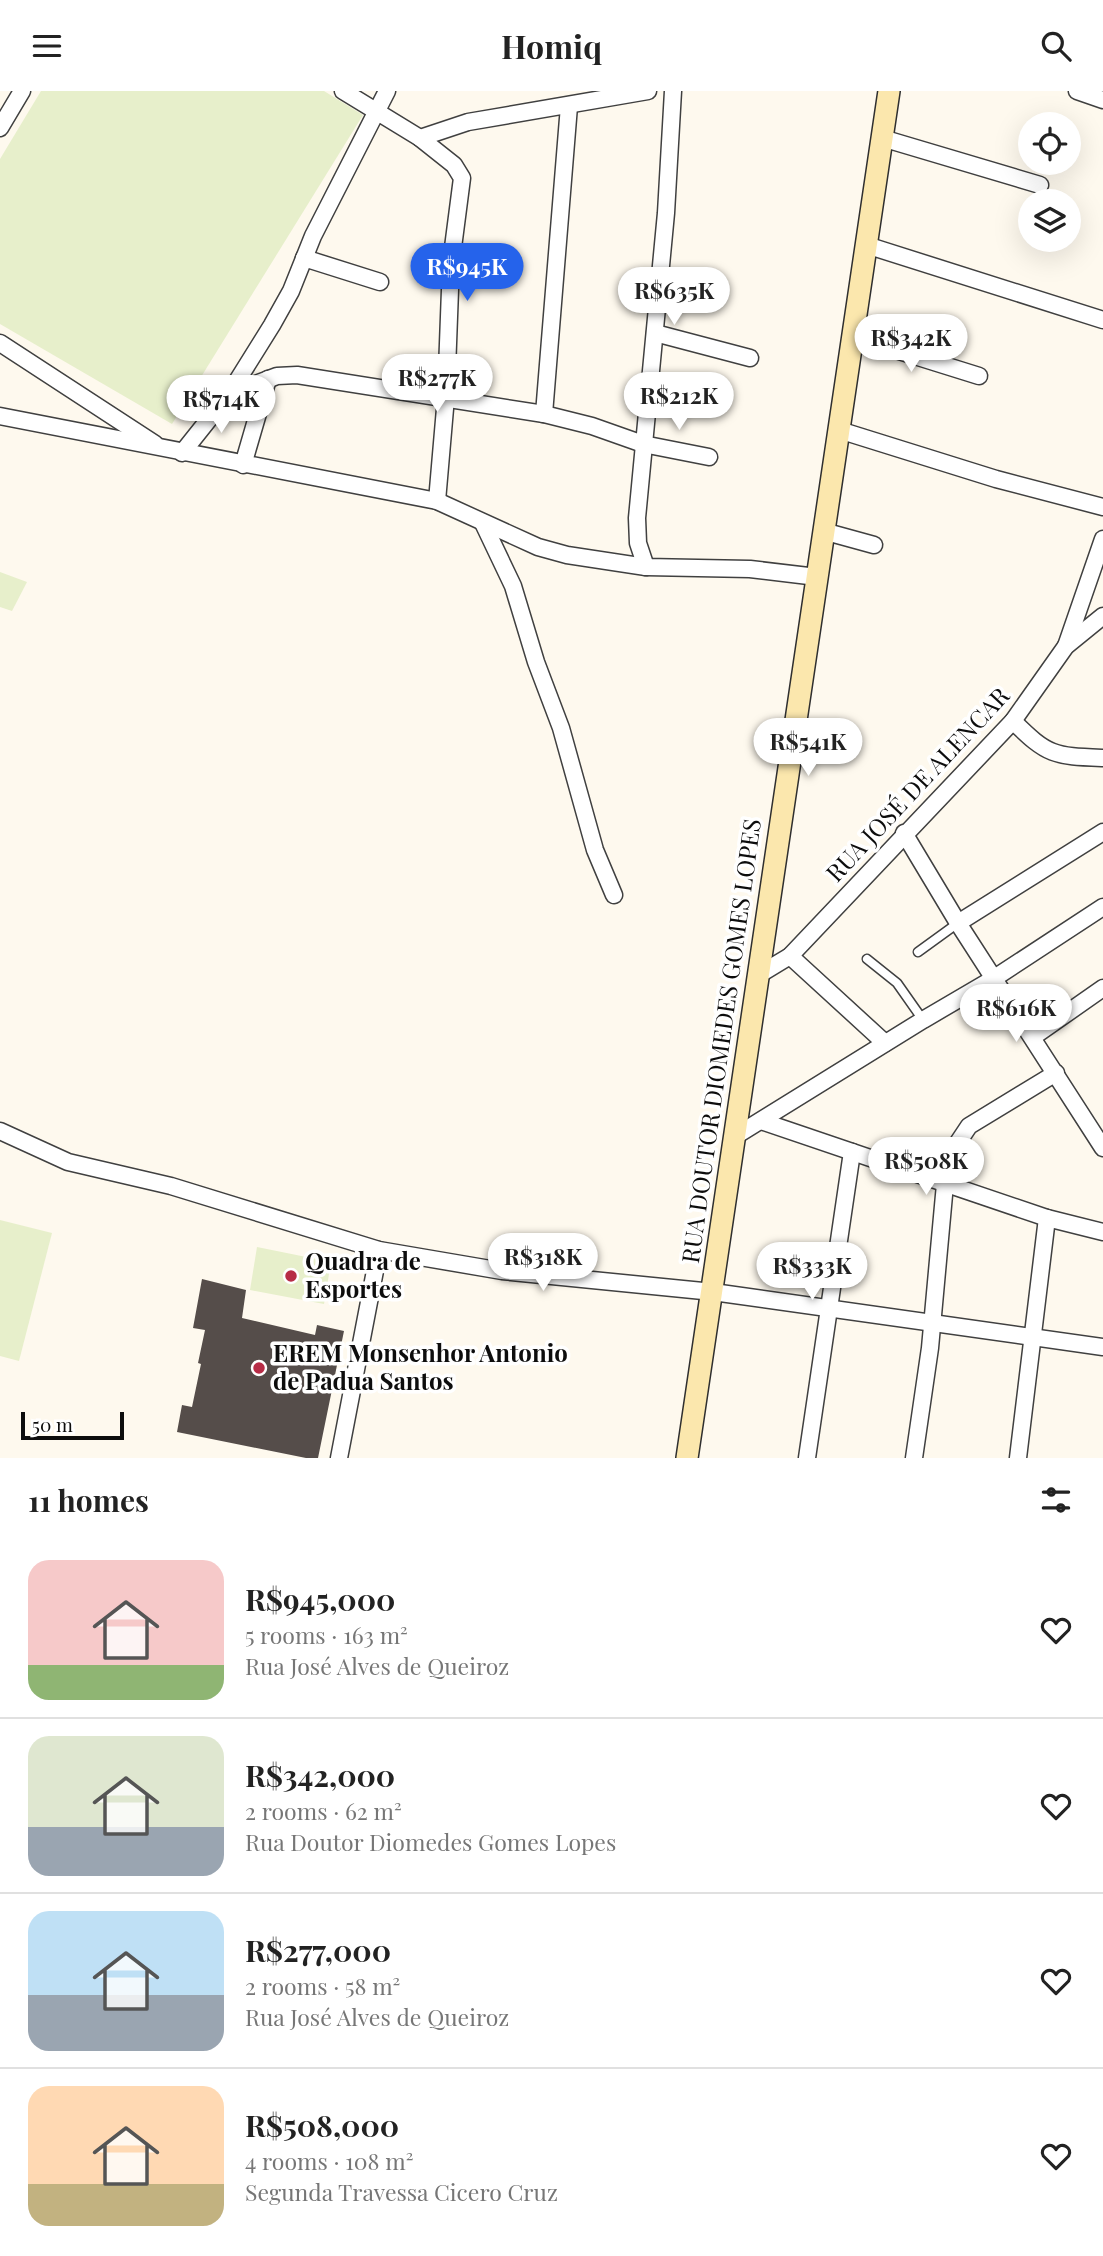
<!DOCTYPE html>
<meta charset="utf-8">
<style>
:root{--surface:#fff;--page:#f2f2f2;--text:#222;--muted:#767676;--line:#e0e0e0;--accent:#2563eb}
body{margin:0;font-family:"Playfair Display",serif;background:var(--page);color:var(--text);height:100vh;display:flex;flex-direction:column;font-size:26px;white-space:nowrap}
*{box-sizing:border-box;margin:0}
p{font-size:23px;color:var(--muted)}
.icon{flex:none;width:38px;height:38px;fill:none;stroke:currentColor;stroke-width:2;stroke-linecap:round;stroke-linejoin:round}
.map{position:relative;height:1367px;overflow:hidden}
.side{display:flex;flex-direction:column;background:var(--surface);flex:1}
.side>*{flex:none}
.controls{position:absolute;left:1018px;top:21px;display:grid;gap:14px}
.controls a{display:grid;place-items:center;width:63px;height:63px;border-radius:50%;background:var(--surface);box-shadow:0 7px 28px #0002;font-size:35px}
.scale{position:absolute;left:21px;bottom:18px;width:103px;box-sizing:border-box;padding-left:7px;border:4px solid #0d0d0d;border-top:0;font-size:19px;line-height:24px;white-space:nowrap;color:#0d0d0d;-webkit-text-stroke:5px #fff;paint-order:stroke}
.price{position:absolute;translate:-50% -60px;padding:0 16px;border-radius:24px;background:#fff;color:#222;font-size:23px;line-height:46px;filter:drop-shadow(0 2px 4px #0008)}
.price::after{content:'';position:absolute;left:50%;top:42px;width:21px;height:16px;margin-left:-10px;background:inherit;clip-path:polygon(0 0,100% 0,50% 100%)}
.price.selected{background:var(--accent);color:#fff}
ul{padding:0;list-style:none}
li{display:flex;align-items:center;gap:21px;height:175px;padding:0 28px}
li+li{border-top:2px solid var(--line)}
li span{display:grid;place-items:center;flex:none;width:196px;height:140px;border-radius:21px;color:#555}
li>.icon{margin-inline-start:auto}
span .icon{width:84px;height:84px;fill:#fffc;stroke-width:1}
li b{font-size:30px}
h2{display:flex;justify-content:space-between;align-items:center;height:84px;padding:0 28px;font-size:30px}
header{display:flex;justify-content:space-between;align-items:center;height:91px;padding:0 28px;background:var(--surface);font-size:32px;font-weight:700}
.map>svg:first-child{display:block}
.pitch{fill:#e7efcb}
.building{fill:#554d4a}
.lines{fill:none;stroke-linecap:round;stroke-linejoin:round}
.lane-casing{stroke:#404040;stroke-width:11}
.street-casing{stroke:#404040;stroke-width:19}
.secondary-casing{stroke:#2f2f2f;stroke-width:24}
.lane{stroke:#fff;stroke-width:8}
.street{stroke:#fff;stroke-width:16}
.secondary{stroke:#fbe7ad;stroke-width:21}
.poi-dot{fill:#b72c46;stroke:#fff;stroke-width:2.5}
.labels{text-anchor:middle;stroke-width:7;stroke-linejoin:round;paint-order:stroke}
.street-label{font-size:24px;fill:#0d0d0d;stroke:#fff}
.poi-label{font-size:24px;font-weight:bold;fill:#0d0d0d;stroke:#fff;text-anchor:start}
</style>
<header><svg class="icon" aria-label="menu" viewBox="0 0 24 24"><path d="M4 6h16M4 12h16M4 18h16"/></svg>Homiq<svg class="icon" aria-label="search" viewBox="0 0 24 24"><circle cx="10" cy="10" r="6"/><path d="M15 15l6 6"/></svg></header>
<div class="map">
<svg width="1103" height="1367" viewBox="0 0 1103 1367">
<rect width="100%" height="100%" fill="#fef9ee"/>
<g class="pitch">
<polygon points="41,0 324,0 363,24 172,333 0,233 0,68"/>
<polygon points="0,481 27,491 12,520 0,516"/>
<polygon points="0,1129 52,1142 19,1270 0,1265"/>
<polygon points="257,1156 331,1171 324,1213 250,1199"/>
</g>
<polygon class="building" points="202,1188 246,1199 242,1227 315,1244 317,1234 344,1240 318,1367 306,1367 177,1341 182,1314 192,1316 201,1273 198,1272 205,1239 193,1237"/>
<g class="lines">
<defs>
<g id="lane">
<polyline points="918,861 958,832"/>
<polyline points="867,868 897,892 923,929"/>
</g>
<g id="street">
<polyline points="343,0 420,47 468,31 648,0"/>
<polyline points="1077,0 1103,9"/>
<polyline points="0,37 22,0"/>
<polyline points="420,47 454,74 462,87 451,172 446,306 437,410"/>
<polyline points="882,47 1040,94"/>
<polyline points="866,154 1103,229"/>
<polyline points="304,167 380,191"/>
<polyline points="655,242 750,267"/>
<polyline points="854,246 979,285"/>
<polyline points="0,252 155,353"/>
<polyline points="229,303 277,285 297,284 544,323 592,335 643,353 709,366"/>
<polyline points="544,323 569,15"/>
<polyline points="0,325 437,410 538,456 567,464 646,476 750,478 817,486"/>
<polyline points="839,339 996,388 1103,416"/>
<polyline points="182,362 229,303 272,234 291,200 313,145 387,0"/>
<polyline points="243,374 268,288"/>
<polyline points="483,432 513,495 536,571 561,637 595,759 614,804"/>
<polyline points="823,440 874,454"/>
<polyline points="646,476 638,452 637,427 666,122 673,0"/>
<polyline points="1066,555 1103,448"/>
<path d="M 1013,630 C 1048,665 1054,665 1103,667"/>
<polyline points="904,742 958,832 1103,1057"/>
<polyline points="958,832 1103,741"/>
<polyline points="790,865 885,952"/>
<polyline points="757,885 790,865 1013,630 1066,555 1103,525"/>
<polyline points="1033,946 1103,897"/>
<polyline points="761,1030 1047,1127 1103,1141"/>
<polyline points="0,1040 68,1071 171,1095 379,1159 502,1180 713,1201 1103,1256"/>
<polyline points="734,1046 923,929 993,888 1103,816"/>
<polyline points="339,1367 379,1159"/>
<polyline points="807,1367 852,1061"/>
<polyline points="914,1367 930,1257 945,1093 953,1059 969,1035 1056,982"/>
<polyline points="1018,1367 1047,1127"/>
</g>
<polyline id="secondary" points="687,1367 889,0"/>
</defs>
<use href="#lane" class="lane-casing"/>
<use href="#street" class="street-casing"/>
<use href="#secondary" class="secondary-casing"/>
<use href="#lane" class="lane"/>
<use href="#street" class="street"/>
<use href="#secondary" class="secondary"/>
</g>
<g class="poi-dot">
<circle cx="291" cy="1185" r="7"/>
<circle cx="259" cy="1277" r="7"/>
</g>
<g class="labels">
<g class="street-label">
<text transform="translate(918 694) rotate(-47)" y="8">RUA JOSÉ DE ALENCAR</text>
<text transform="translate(722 950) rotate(-82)" y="8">RUA DOUTOR DIOMEDES GOMES LOPES</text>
</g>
<g class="poi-label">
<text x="305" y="1179">Quadra de<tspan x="305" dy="28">Esportes</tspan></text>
<text x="273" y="1271">EREM Monsenhor Antonio<tspan x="273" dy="28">de Padua Santos</tspan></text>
</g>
</g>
</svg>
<div class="controls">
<a><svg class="icon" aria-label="locate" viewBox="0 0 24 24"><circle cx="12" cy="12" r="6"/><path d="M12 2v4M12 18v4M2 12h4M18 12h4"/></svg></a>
<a><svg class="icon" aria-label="layers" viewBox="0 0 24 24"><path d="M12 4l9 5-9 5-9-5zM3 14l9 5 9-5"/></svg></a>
</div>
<div class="scale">50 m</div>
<b class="price selected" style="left:467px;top:212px">R$945K</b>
<b class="price" style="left:674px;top:236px">R$635K</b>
<b class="price" style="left:911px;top:283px">R$342K</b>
<b class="price" style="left:437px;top:323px">R$277K</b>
<b class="price" style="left:679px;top:341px">R$212K</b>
<b class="price" style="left:221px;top:344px">R$714K</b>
<b class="price" style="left:808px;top:687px">R$541K</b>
<b class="price" style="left:1016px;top:953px">R$616K</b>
<b class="price" style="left:926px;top:1106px">R$508K</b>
<b class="price" style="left:543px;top:1202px">R$318K</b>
<b class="price" style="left:812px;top:1211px">R$333K</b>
</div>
<section class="side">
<h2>11 homes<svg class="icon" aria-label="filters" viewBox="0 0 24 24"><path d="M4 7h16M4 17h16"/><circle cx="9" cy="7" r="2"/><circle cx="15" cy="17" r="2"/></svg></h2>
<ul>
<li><span style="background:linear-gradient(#f6c9c9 75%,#8fb573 0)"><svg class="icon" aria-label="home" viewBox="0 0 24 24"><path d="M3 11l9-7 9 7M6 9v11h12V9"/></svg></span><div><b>R$945,000</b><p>5 rooms · 163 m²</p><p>Rua José Alves de Queiroz</p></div><svg class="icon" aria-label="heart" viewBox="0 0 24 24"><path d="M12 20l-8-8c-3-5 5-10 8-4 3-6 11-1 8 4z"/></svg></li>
<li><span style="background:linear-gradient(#dfe7d0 65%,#9aa5b1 0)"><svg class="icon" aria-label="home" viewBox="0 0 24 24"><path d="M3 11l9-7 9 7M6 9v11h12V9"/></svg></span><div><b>R$342,000</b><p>2 rooms · 62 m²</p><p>Rua Doutor Diomedes Gomes Lopes</p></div><svg class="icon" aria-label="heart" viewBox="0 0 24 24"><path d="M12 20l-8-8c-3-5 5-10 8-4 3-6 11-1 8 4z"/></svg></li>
<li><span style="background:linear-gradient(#bfe0f5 60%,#9aa5b1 0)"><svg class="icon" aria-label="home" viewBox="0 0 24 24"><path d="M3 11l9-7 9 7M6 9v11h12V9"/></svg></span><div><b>R$277,000</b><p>2 rooms · 58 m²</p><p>Rua José Alves de Queiroz</p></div><svg class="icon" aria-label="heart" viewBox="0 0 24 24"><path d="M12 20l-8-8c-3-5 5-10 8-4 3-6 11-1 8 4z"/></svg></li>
<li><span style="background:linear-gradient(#ffd9b3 70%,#c2b280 0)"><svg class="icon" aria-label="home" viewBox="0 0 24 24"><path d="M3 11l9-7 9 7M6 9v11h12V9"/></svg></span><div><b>R$508,000</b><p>4 rooms · 108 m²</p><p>Segunda Travessa Cicero Cruz</p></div><svg class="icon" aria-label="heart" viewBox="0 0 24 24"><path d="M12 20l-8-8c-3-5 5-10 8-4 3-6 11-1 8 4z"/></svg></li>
</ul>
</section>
